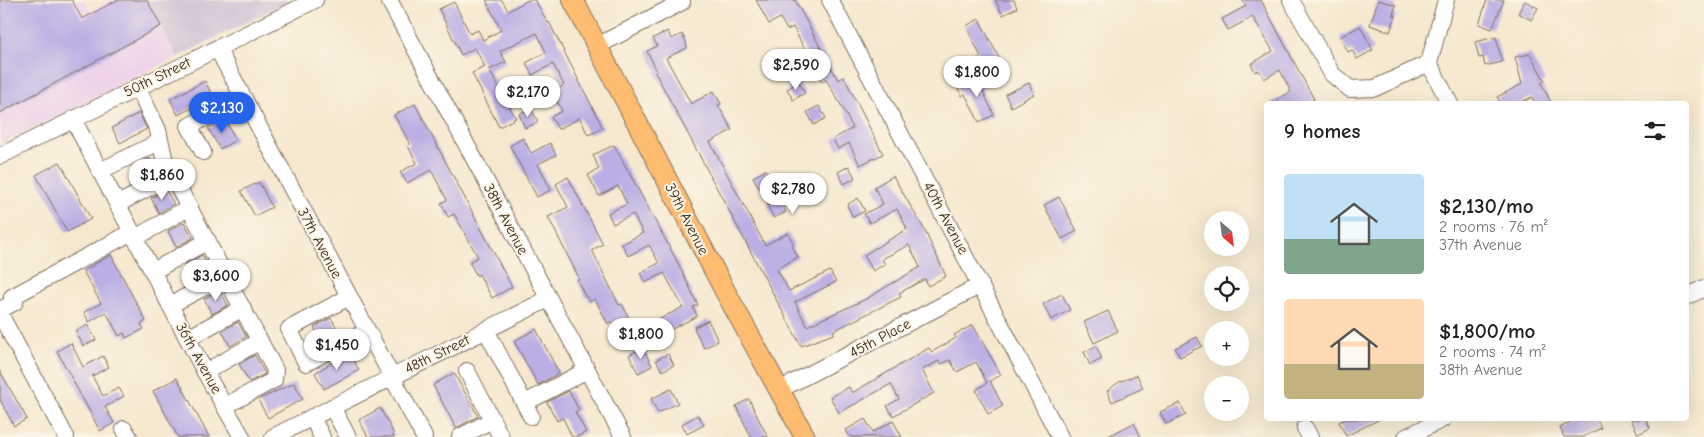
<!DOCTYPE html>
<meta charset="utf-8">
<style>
:root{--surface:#fff;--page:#f2f2f2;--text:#202124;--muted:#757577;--accent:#2563eb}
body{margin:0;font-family:"Comic Neue",sans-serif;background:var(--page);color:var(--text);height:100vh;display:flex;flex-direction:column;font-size:19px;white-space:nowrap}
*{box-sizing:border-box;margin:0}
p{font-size:16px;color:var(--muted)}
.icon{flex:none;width:28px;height:28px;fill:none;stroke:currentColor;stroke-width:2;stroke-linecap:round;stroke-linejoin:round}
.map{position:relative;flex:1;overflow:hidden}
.panel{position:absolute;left:1264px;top:101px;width:425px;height:320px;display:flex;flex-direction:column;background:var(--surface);border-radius:5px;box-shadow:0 5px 20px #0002}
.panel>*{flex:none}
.needle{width:32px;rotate:152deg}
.tools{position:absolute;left:1204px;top:211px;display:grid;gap:10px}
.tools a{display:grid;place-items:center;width:45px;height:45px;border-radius:50%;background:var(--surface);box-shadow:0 5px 20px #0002;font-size:25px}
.price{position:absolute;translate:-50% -42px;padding:0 11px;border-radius:18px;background:#fff;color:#222;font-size:16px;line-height:32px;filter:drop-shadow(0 1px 2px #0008)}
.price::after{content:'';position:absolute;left:50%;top:30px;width:15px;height:11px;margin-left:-8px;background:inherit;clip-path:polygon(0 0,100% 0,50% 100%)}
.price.on{background:var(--accent);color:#fff}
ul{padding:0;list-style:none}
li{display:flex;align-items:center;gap:15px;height:125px;padding:0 20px}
li span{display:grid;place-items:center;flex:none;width:140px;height:100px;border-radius:5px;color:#555}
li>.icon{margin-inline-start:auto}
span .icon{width:60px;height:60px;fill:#fffc;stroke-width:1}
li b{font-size:21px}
h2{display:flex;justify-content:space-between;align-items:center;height:60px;padding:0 20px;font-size:21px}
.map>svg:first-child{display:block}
.built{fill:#edd1e9}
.industrial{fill:#ccbfd4}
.building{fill:#baaee4}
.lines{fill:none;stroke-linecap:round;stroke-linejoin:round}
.minor-casing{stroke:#7c6c5c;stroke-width:18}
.major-casing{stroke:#7c6c5c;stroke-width:22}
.minor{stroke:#fff;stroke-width:16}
.major{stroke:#fdbc70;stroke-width:20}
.labels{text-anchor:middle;stroke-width:4;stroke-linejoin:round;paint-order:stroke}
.street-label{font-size:15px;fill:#3b2a1e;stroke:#fcf5e5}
</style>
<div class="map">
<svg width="1704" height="437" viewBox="0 0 1704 437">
<rect width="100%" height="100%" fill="#fcf5e5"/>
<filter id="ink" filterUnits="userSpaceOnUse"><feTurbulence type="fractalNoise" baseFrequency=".02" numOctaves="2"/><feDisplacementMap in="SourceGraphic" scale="10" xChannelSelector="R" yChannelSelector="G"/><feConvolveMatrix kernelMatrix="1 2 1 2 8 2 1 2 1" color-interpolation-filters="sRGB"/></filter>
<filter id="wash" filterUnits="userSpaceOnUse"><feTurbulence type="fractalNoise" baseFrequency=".0096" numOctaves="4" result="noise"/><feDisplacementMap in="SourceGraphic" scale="20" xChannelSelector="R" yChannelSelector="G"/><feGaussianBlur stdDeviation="1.12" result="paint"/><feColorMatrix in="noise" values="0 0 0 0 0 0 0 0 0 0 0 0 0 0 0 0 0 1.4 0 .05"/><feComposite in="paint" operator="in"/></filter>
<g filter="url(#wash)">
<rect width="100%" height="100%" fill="#f6e8cf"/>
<polygon class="built" points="0,0 84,0 90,11 111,0 148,0 177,57 0,145"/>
<polygon class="industrial" points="148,0 291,0 177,57"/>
<g id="blocks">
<g class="building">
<polygon points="0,0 72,0 82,19 117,0 147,0 161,26 0,113"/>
<polygon points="486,0 502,0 508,11 528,0 535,0 548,23 549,22 603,128 588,135 580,118 558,129 551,117 562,111 553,93 564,85 553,64 532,75 526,63 546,52 537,33 500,51 506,62 489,70 516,118 499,127 472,73 485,67 475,48 461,55 439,9 454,2 470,34 478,30 483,40 501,30"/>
<polygon points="756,0 795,0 838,80 844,77 883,154 860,165 849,143 838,149 833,139 853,128 842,107 826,79 822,82 793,27 787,30 780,18 769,24"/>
<polygon points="995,0 1014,0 1017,8 1003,15"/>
<polygon points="1242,0 1261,0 1309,90 1314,99 1312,100 1313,104 1268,104 1291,92 1280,70 1264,79 1259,70 1255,72 1251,64 1273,51 1253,17 1228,30 1222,19 1246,6"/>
<polygon points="1378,0 1396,5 1393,15 1396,15 1390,32 1370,25"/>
<polygon points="1487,0 1504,0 1492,29 1479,24"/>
<polygon points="1525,1 1538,8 1531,20 1518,13"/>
<polygon points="979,19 999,58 992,61 994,66 983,71 977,59 981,57 966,26"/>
<polygon points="1360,26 1373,50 1357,59 1352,50 1348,52 1340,37"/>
<polygon points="668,31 671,39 682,34 686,42 687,48 666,58 691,104 714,91 721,104 718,105 732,130 710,142 765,245 788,233 794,245 792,246 798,257 777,269 789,291 830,271 836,282 795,302 807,326 866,299 920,267 909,245 882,259 885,264 873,271 864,255 907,229 897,209 870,223 864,214 883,204 874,187 893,176 924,229 946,276 928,286 925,279 899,293 901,297 833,331 834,334 801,346 655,72 657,71 647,51 657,46 653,38"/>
<polygon points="1496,37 1502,62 1485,66 1483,57 1479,58 1475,42"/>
<polygon points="785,54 790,65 779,71 773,60"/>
<polygon points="1530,54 1545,81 1541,83 1552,104 1535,104 1532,97 1518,104 1501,104 1497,97 1522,84 1515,57"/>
<polygon points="980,76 986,87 982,89 994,115 979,122 965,94 962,96 957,87"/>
<polygon points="205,81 213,97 178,115 170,99"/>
<polygon points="799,82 805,93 793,100 787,89"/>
<polygon points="1029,83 1034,94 1011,107 1005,94"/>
<polygon points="415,104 512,287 492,298 479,274 477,276 469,262 478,257 454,214 448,217 441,203 447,200 431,170 407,183 400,172 417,163 408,146 410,144 394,115"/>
<polygon points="819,106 826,118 814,125 807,112"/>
<polygon points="531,108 538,122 525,128 519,114"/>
<polygon points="139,113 147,129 120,143 112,128"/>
<polygon points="225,119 236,140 220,149 208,128"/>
<polygon points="523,138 531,153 550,143 556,155 538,164 551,190 537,197 510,146"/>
<polygon points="614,145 677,261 698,305 693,307 697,316 636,348 630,334 621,339 612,321 608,324 595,299 590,302 588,297 586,298 577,280 579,279 577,274 548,217 568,207 556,184 568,177 603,244 592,250 619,305 622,304 634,328 649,322 650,324 683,307 664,273 645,283 640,273 659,263 649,245 628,256 622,244 643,233 633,214 613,224 608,213 627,204 618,186 599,196 588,175 599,169 593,155"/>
<polygon points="149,158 157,172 141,181 133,166"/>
<polygon points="60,162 91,219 67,232 36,175"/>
<polygon points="849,166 855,178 844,184 838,172"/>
<polygon points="766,170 771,181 759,188 753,177"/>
<polygon points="259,182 272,207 255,216 241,191"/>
<polygon points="166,190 174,204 159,213 151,198"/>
<polygon points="1059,197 1077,231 1062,239 1044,205"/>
<polygon points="779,198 786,212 774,218 767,205"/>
<polygon points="858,198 865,211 853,217 847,205"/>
<polygon points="184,222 193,238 176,247 168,231"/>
<polygon points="111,255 146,321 141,324 144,329 126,338 124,333 119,336 106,312 89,322 84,312 101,303 83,271"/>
<polygon points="202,255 211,272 195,281 186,264"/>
<polygon points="220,290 228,305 212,314 204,299"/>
<polygon points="1062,294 1070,310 1051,320 1043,304"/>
<polygon points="1108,311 1118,331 1094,343 1084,322"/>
<polygon points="331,318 340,334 322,343 314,327"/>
<polygon points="708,320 718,341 704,348 694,328"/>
<polygon points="238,322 246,337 230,346 222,331"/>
<polygon points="88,325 96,340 83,346 76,331"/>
<polygon points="973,325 1001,375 990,381 1003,406 988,414 976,390 987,383 976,362 957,372 950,360 941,364 939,361 922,370 934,393 893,416 887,406 899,399 891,384 839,413 830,397 849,387 852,393 929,348 932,352 956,338 954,335"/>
<polygon points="536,329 559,373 538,385 514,341"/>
<polygon points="1197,337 1202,346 1180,357 1175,348"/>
<polygon points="71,343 83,367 103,356 109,367 92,376 103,396 119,388 124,396 105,407 114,423 100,431 57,351"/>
<polygon points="1096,346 1102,359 1090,365 1084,352"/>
<polygon points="643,348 652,366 638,373 629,355"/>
<polygon points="349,352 359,370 324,389 315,373"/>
<polygon points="668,354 674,365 662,371 656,360"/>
<polygon points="255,355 265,374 249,382 239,364"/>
<polygon points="0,371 27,419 14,426 0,400"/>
<polygon points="454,373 478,416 456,428 433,385"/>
<polygon points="1137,375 1143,388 1112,402 1107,391 1119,382"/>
<polygon points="177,378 182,387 209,437 178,437 153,391"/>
<polygon points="294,383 303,399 268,418 258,400"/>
<polygon points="671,389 678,403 658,413 651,399"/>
<polygon points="569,391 579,410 575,412 586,432 577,437 572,437 563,418 557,421 547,402"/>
<polygon points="749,399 760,422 768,437 751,437 736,406"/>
<polygon points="1180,403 1186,415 1166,424 1160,412"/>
<polygon points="380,408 392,430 394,437 368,437 359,420"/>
<polygon points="698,415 704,425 687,434 682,424"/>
<polygon points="865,419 873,432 893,421 902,437 850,437 846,430"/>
<polygon points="1346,419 1380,419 1346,436 1339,422"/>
<polygon points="1575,419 1597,419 1601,428 1583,437 1564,437 1560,428"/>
<polygon points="1631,419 1646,419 1650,428 1638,434"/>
<polygon points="1134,423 1141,437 1106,437"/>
</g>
</g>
</g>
<g filter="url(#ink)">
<use href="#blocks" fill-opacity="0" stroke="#7c6c5c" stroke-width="1"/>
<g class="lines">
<defs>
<g id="minor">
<polyline points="389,0 623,437"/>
<polyline points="830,0 1060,437"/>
<polyline points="1291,0 1332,74 1350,89 1375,88 1429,63"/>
<polyline points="1446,0 1429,63 1450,104"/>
<polyline points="597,46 682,2"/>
<polyline points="217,48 424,437"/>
<polyline points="137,87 158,130 165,162 275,370 274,380 225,406"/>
<polyline points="73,119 205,372 242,437"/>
<polyline points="203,152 189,126 244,98"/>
<polyline points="0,156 315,0"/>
<polyline points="100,171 159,142"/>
<polyline points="118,204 173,175"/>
<polyline points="135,238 190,207"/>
<polyline points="153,271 208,241"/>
<polyline points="349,297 289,329 306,363 367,331"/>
<polyline points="1686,297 1704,288"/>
<polyline points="170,305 226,276"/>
<polyline points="0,310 15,302 12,297 132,232"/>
<polyline points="0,314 66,437"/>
<polyline points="486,330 531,416"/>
<polyline points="188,338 243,308"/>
<polyline points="467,371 501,437"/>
<polyline points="205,372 260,341"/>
<polyline points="779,390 981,285"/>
<polyline points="525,403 587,370"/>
<polyline points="332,407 348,437"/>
<polyline points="312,417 322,437"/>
<polyline points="1305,428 1310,437"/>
<polyline points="124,429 129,437"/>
<polyline points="273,437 548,299"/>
<polyline points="460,437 492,420"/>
<polyline points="1406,437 1443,419"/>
</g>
<polyline id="major" points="573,0 725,291 805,437"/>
</defs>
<use href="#minor" class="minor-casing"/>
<use href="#major" class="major-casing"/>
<use href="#minor" class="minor"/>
<use href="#major" class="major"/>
</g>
</g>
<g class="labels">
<g class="street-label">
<text transform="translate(157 77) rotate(-26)" y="5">50th Street</text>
<text transform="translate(946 218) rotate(62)" y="5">40th Avenue</text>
<text transform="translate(506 219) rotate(62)" y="5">38th Avenue</text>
<text transform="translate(687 219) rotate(63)" y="5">39th Avenue</text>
<text transform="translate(320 243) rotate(62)" y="5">37th Avenue</text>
<text transform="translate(880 338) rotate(-28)" y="5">45th Place</text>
<text transform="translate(437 354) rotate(-26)" y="5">48th Street</text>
<text transform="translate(199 358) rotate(61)" y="5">36th Avenue</text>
</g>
</g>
</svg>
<div class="tools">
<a><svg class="needle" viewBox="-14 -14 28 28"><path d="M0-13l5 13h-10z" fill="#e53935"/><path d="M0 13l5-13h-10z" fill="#757577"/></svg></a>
<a><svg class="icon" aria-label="locate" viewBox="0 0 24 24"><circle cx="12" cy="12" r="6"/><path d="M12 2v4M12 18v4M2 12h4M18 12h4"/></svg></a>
<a>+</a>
<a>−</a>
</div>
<b class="price" style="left:796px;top:91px">$2,590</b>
<b class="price" style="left:977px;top:98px">$1,800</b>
<b class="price" style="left:528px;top:118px">$2,170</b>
<b class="price on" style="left:222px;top:134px">$2,130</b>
<b class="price" style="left:162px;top:201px">$1,860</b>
<b class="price" style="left:793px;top:215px">$2,780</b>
<b class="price" style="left:216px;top:302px">$3,600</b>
<b class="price" style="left:641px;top:360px">$1,800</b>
<b class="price" style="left:337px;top:371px">$1,450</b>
<section class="panel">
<h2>9 homes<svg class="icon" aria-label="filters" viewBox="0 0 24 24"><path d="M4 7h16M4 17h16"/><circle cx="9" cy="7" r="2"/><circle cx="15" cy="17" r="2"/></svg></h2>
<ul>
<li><span style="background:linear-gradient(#bfe0f5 65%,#7fa58c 0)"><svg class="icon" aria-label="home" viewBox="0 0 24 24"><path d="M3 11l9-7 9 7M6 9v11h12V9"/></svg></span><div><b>$2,130/mo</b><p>2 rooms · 76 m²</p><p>37th Avenue</p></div></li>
<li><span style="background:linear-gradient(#ffd9b3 65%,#c2b280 0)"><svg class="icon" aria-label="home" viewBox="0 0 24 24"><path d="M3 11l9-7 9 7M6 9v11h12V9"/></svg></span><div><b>$1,800/mo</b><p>2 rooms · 74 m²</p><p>38th Avenue</p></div></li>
</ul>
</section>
</div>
